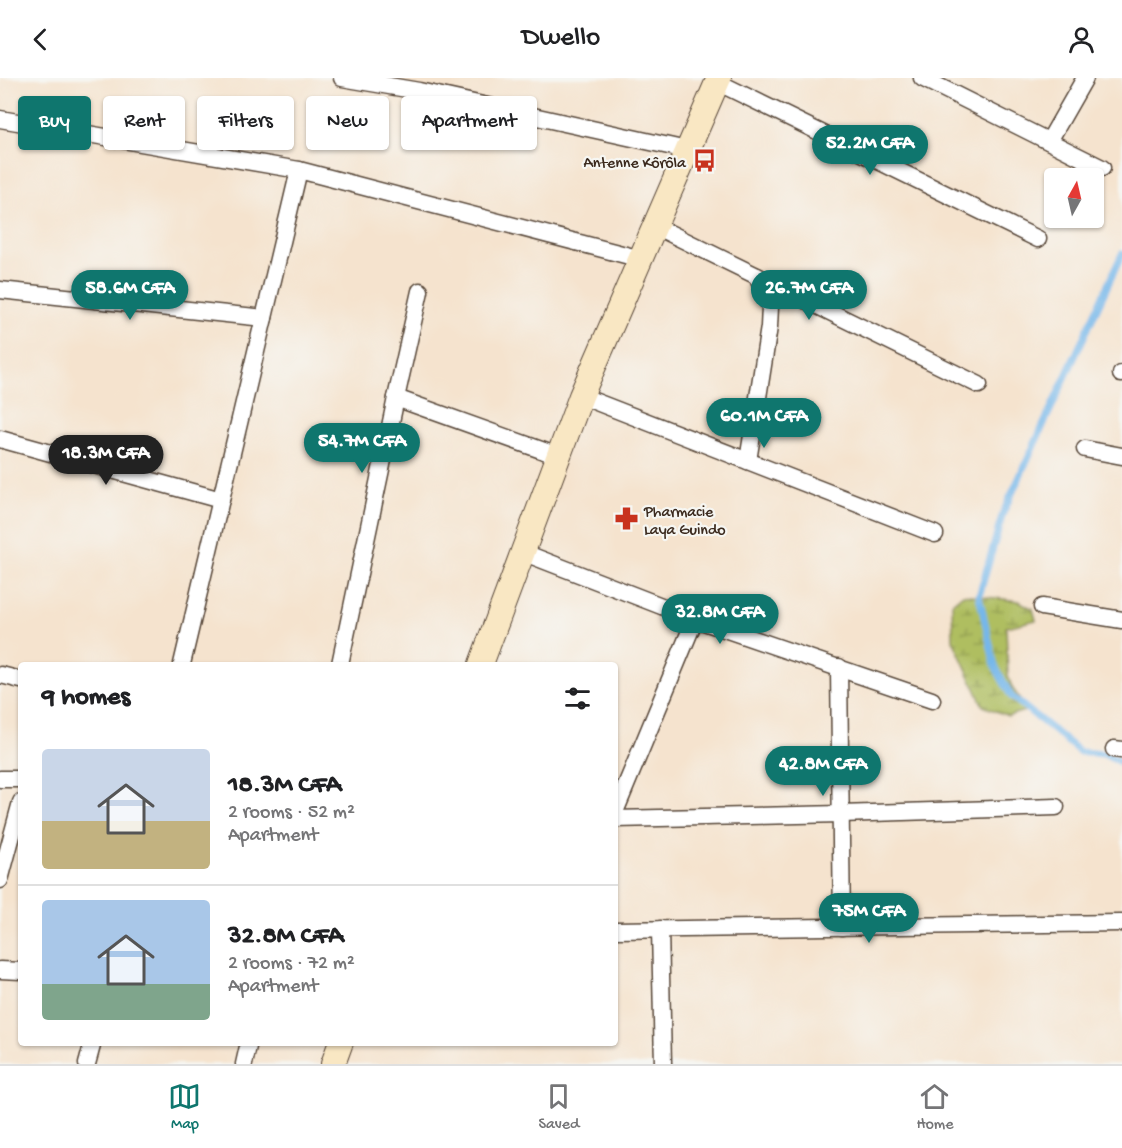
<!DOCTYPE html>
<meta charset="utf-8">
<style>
:root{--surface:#fff;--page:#f2f2f2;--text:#202124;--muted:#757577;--line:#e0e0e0;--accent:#0f766e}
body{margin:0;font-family:"Gochi Hand",sans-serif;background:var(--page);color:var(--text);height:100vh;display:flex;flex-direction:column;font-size:22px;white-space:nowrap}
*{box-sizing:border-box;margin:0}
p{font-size:20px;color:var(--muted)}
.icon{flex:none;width:33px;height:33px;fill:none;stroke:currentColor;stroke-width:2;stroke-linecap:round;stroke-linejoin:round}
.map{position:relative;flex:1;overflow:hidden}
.side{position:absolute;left:18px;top:584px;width:600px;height:384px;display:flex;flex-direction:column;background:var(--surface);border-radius:6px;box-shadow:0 2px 4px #0004}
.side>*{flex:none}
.hud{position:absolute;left:18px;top:18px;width:600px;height:54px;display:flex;gap:12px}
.needle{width:39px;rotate:8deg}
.buttons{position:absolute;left:1044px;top:90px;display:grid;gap:12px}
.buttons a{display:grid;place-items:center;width:60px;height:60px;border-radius:6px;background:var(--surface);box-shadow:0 2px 4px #0004;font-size:30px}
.price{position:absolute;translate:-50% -51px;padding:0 14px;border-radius:21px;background:var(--accent);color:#fff;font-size:20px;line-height:39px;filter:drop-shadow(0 2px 3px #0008)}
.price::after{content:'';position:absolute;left:50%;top:36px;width:18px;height:14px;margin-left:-9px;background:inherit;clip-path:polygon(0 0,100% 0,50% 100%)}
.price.selected{background:#222;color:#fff}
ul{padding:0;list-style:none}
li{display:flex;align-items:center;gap:18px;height:150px;padding:0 24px}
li+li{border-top:2px solid var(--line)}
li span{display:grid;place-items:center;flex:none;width:168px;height:120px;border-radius:6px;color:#555}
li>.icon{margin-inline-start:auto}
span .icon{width:72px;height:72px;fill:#fffc;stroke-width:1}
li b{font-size:26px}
h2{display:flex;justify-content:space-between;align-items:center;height:72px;padding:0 24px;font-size:26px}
.pill{padding:0 21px;border-radius:6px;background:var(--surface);box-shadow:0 2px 4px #0004;font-size:21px;line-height:54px}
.pill.selected{background:var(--accent);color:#fff}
header{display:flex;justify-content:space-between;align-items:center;height:78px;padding:0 24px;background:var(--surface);font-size:27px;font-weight:600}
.dock{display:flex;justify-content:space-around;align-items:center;height:84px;border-top:2px solid var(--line);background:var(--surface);font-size:16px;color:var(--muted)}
.dock a{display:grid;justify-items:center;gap:3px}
.dock .selected{color:var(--accent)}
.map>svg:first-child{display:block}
.wetland{fill:url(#wetland-marsh);stroke:#757440;stroke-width:1.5}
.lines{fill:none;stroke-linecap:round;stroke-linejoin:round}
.stream{stroke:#76b7ea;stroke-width:7}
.street-casing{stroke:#574638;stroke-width:19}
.secondary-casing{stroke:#574638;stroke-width:26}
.street{stroke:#fff;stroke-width:16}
.secondary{stroke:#f9e7c3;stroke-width:24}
.labels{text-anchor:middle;stroke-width:4.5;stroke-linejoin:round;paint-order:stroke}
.poi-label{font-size:16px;fill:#3b2a1e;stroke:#f6f6f2;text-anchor:end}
</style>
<header><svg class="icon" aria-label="back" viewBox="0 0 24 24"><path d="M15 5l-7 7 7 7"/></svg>Dwello<svg class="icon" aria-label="person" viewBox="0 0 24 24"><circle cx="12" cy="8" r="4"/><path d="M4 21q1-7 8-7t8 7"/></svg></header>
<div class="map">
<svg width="1122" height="986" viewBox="0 0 1122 986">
<defs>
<pattern id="wetland-marsh" width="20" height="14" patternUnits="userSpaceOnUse" patternTransform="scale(1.5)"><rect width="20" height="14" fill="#afbe61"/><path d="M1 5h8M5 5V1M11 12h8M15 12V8" fill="none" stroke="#909b4f"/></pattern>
</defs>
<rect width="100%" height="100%" fill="#f6f6f2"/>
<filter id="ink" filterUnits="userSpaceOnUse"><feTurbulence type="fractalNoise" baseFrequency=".0167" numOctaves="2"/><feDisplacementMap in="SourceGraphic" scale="12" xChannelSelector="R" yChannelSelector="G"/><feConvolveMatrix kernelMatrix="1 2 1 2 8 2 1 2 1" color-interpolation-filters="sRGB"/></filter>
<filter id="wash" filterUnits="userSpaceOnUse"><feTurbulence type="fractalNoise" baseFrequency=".008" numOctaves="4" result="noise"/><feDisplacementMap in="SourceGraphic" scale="24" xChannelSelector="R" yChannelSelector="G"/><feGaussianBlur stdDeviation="1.35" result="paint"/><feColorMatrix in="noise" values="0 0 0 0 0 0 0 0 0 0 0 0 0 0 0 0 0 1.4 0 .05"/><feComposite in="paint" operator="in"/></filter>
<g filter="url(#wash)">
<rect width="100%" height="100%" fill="#f5e3ce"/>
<polygon class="wetland" points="963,516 1019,523 1033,531 1036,542 1006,549 1008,598 1012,610 1028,632 1008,638 983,628 953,562 952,525"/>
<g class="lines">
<polyline class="stream" points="1122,176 1003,435 979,518 995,588 1011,618 1080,674 1104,676 1122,685"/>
</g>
</g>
<g filter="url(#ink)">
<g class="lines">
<defs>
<g id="street">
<polyline points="342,0 419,13 687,72"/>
<polyline points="922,0 1102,90"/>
<polyline points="717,4 1038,161"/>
<polyline points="0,41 299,92 641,181"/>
<polyline points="1049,63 1085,0"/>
<polyline points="655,148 979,307"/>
<polyline points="0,212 264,240"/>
<polyline points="1121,296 1122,296"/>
<polyline points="581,318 935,456"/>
<polyline points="396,320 558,378"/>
<polyline points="0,361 221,422"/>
<polyline points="1085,371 1122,378"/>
<polyline points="748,383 769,249 770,229 757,198"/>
<polyline points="522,474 695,541 932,622"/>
<polyline points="1042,529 1122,542"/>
<polyline points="182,586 299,92"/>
<polyline points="340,586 396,320 420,213"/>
<polyline points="839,589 842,849"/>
<polyline points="1,597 21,602"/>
<polyline points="1114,671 1122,672"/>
<polyline points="0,701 21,701"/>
<polyline points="615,734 695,541"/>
<polyline points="615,741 841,736 1056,729"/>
<polyline points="0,802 21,724"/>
<polyline points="660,851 663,986"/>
<polyline points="615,852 1122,845"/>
<polyline points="0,892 21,893"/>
<polyline points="87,986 93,964"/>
<polyline points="244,986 249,964"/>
</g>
<g id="secondary">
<polyline points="481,586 581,318 719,0"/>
<polyline points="333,986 341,964"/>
</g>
</defs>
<use href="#street" class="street-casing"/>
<use href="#secondary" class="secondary-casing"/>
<use href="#street" class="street"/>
<use href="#secondary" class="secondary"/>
</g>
</g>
<defs>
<symbol id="bus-bare" viewBox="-9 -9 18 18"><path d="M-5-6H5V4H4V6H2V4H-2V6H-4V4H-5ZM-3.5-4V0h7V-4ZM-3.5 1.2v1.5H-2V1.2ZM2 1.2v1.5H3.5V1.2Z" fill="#c8321e" stroke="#f6f6f2" stroke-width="2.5" paint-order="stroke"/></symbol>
<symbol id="pharmacy-bare" viewBox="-9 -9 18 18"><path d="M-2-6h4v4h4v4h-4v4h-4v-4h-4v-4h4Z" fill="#c8321e" stroke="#f6f6f2" stroke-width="2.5" paint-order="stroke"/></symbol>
</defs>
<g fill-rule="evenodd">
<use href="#bus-bare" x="688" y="66" width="33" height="33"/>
<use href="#pharmacy-bare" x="610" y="424" width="33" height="33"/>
</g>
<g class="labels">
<g class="poi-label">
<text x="686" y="89">Antenne Kôrôla</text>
<text x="644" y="438" text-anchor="start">Pharmacie<tspan x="644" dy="18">Laya Guindo</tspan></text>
</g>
</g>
</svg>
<div class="buttons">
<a><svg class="needle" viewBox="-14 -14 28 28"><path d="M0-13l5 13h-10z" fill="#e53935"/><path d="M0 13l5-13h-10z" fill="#757577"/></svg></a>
</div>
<b class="price" style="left:870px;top:98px">52.2M CFA</b>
<b class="price" style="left:130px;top:243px">58.6M CFA</b>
<b class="price" style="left:809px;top:243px">26.7M CFA</b>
<b class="price" style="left:764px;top:371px">60.1M CFA</b>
<b class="price" style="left:362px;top:396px">54.7M CFA</b>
<b class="price selected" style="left:106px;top:408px">18.3M CFA</b>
<b class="price" style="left:720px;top:567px">32.8M CFA</b>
<b class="price" style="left:823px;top:719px">42.8M CFA</b>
<b class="price" style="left:869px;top:866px">75M CFA</b>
<div class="hud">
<a class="pill selected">Buy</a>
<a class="pill">Rent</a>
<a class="pill">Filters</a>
<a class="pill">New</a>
<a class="pill">Apartment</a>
</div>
<section class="side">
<h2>9 homes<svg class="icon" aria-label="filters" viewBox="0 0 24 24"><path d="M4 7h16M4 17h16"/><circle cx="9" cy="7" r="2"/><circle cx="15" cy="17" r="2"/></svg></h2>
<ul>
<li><span style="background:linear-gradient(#c9d6e8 60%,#c2b280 0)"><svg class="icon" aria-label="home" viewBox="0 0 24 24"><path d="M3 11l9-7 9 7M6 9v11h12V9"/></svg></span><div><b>18.3M CFA</b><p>2 rooms · 52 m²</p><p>Apartment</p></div></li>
<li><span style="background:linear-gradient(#a9c7e8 70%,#7fa58c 0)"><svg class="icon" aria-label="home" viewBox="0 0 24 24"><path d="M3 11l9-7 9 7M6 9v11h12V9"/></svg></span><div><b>32.8M CFA</b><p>2 rooms · 72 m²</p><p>Apartment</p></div></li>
</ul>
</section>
</div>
<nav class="dock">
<a class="selected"><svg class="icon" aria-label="map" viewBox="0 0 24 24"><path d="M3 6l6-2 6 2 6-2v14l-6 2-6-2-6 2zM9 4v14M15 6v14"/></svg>Map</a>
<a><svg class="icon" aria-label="saved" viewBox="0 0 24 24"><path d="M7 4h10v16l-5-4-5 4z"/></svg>Saved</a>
<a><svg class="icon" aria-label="home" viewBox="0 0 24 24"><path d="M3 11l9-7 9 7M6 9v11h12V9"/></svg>Home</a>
</nav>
